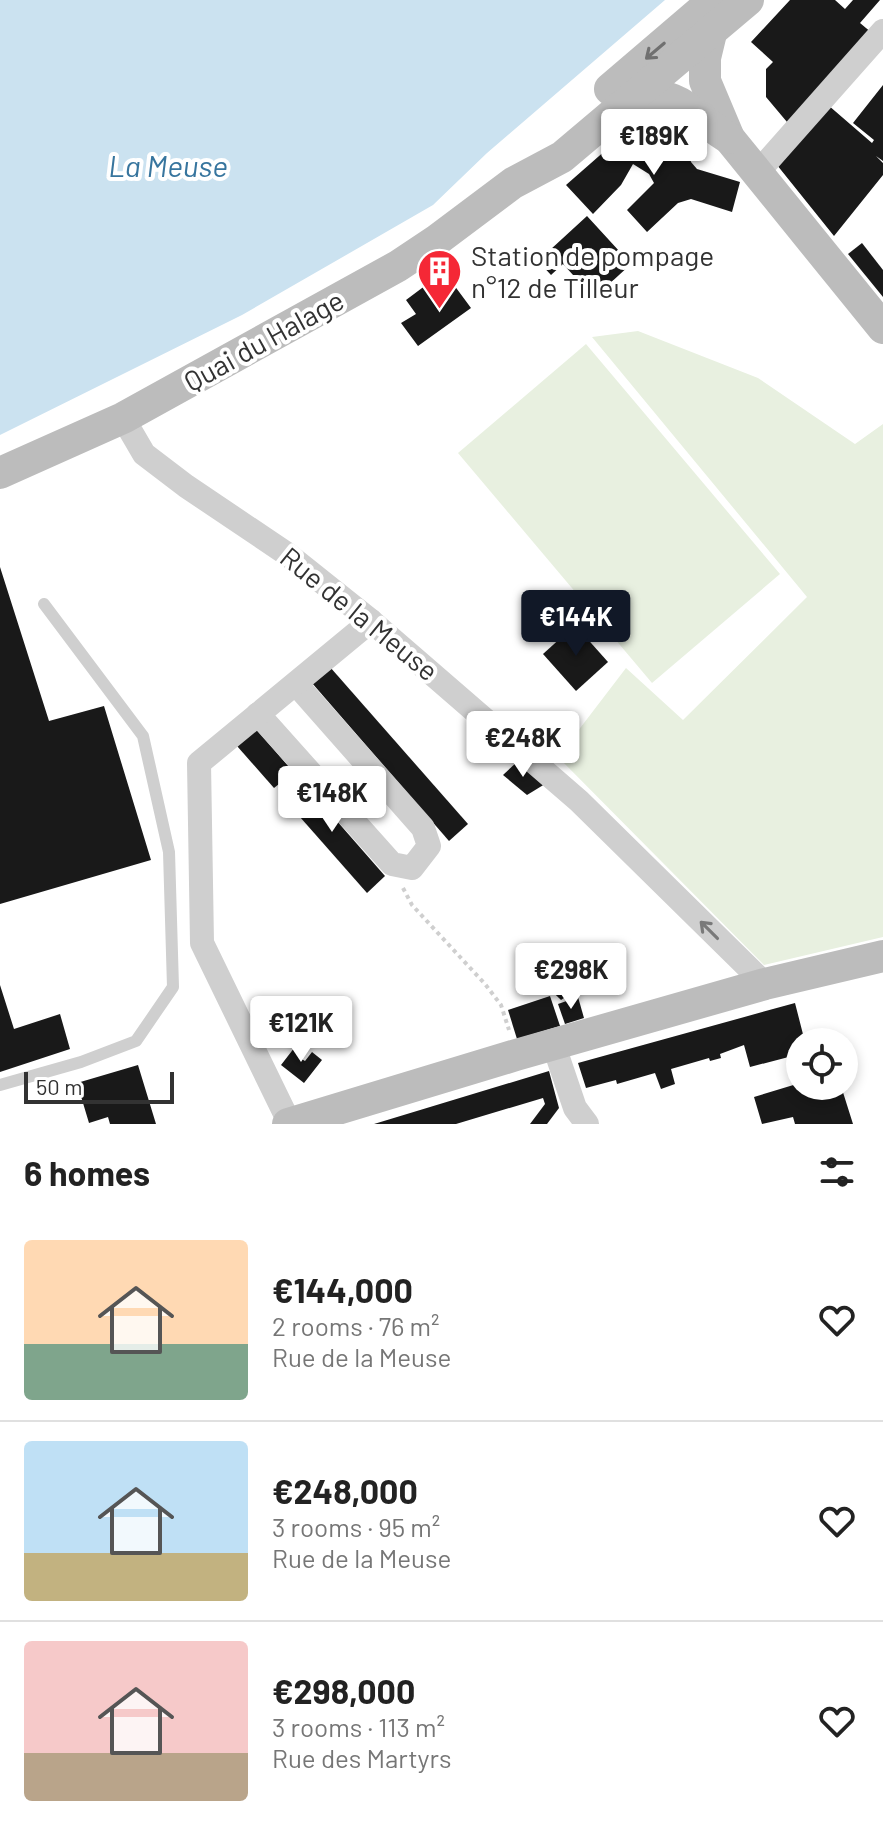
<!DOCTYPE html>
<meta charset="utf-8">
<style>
:root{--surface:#fff;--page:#f6f6f6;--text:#222;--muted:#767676;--line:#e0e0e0;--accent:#111827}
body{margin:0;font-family:Barlow,sans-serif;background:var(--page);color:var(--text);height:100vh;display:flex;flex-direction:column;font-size:30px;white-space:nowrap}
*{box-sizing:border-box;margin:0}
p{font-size:26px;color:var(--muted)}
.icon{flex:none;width:44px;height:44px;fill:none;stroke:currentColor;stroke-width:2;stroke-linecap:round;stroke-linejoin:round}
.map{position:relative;height:1124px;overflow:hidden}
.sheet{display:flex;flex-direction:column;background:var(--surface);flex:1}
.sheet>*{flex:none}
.buttons{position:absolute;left:786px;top:1028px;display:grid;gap:16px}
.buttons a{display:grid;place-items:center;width:72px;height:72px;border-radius:50%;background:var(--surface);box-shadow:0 4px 12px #0003;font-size:40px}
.scale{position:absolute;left:24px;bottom:20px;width:150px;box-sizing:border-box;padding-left:8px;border:4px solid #323232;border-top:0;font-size:22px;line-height:28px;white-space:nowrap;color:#323232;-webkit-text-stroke:6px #fff;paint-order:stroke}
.price{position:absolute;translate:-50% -68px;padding:0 18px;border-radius:8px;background:#fff;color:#222;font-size:26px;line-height:52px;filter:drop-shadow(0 2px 4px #0008)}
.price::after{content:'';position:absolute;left:50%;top:48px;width:24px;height:18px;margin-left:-12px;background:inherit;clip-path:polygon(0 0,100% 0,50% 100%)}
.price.current{background:var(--accent);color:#fff}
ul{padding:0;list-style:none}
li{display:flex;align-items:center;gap:24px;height:200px;padding:0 24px}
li+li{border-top:2px solid var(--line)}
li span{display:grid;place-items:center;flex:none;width:224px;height:160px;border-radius:8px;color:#555}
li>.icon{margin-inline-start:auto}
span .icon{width:96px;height:96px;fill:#fffc;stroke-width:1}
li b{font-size:34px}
h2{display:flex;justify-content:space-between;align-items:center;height:96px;padding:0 24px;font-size:34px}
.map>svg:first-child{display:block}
.green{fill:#e8f0e0}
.water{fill:#cbe2f0}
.building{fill:#191919}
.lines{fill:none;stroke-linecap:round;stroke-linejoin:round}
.path{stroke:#cfcfcf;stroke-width:4;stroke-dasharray:4 4;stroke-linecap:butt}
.lane{stroke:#cfcfcf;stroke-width:12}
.street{stroke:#cfcfcf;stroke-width:24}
.secondary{stroke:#bcbcbc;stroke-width:32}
.oneway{stroke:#707070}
.oneway2{stroke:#797979}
.labels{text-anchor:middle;stroke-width:8;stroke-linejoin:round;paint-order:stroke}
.poi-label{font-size:28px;fill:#323232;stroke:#fff;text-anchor:start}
.street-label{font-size:28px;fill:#323232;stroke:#fff}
.water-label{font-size:30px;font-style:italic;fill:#37759e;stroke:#fff}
</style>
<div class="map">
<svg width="883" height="1124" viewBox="0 0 883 1124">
<rect width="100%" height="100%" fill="#fff"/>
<g class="green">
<polygon points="638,331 758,378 855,444 883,424 883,937 764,965 558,757 626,668 683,720 807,597 592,337"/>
<polygon points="586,344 780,574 652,683 458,453"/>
</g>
<polygon class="water" points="0,0 665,0 487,153 433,205 242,315 0,435"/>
<g class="building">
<polygon points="790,0 835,0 845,9 853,0 880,0 860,23 872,33 787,122 766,97 766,69 773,62 751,42"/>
<polygon points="883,85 883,161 876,156 883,163 883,175 834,236 777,165 828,105 872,143 874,140 853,123"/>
<polygon points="680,119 691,162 697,169 740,182 732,212 691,199 678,203 647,232 627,210 654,183 649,174 633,164 621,185 593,214 566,185 623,135 637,132 637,154 654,164 660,162 652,125"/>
<polygon points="587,216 631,264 594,298 563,264 551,275 538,261"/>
<polygon points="862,243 883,270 883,297 848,254"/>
<polygon points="438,276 448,290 454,285 471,308 418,346 401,323 416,314 406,300"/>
<polygon points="0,567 49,721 104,706 151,860 0,904"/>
<polygon points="575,625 608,662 576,691 543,654"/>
<polygon points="330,667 468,824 449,841 312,683"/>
<polygon points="256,729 290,768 289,776 274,788 237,746"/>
<polygon points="518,761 545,784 527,795 503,775"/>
<polygon points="294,772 385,876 367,893 285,800 289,776"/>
<polygon points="551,945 587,982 561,1000 526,966"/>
<polygon points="0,985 14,1029 60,1014 70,1049 0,1072"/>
<polygon points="550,996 560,1026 517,1039 508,1010"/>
<polygon points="578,997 584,1018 565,1024 558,1004"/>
<polygon points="795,1003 805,1042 800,1042 800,1054 750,1067 744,1045 720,1054 721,1058 710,1061 709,1058 671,1069 675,1084 661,1089 655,1073 617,1084 616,1080 586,1088 578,1063"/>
<polygon points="298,1043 306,1050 300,1058 305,1061 312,1052 322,1060 304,1083 281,1065"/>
<polygon points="138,1065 156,1124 110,1124 108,1117 89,1123 77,1083"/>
<polygon points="549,1071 559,1108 547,1124 530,1124 545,1104 543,1098 456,1124 374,1124"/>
<polygon points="800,1083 800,1086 841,1086 853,1124 795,1124 793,1117 762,1124 754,1097"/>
</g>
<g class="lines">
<polyline class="path" points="403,888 412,905 485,984 501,1005 509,1030"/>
<polyline class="lane" points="0,1085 81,1062 136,1041 173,987 169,852 143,736 44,604"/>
<g class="street">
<polyline points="758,172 883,31"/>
<polyline points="123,418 144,454 186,486 287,554 371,621 579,801 765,984"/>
<polyline points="258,714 392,864 412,868 429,846 423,828 296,684"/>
<polyline points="554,1046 575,1108 587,1124"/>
<polyline points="290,1124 202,943 199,763 371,621"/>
</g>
<g class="secondary">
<polyline points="711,33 705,58 705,81 729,138 883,328"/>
<polyline points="610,89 714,0"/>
<path d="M 632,99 C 643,98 654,96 664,97 C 688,102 708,127 729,138"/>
<polyline points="0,473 123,418 398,266 437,240 513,183 562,157 748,0"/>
<polyline points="288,1124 516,1055 765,984 883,956"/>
</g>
</g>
<defs><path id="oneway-shaft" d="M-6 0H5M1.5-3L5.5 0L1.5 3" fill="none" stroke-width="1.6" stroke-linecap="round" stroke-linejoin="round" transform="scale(2)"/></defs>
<use class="oneway" href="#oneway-shaft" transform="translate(655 51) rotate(140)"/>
<use class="oneway2" href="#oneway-shaft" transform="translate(709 930) rotate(-135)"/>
<defs>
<symbol id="building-pin" viewBox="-11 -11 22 30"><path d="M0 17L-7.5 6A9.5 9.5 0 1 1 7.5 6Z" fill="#f52836" stroke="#fff"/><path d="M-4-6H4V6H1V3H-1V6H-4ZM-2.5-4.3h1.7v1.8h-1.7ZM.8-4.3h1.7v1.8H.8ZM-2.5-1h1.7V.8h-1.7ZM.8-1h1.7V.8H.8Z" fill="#fff"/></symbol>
</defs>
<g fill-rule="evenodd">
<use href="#building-pin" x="414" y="246" width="51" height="69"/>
</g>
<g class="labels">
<g class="poi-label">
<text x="471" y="266">Station de pompage<tspan x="471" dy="32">n°12 de Tilleur</tspan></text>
</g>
<g class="street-label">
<text transform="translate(264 341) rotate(-29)" y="10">Quai du Halage</text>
<text transform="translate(359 614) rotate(39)" y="10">Rue de la Meuse</text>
</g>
<g class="water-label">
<text x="168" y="177">La Meuse</text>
</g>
</g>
</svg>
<div class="buttons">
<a><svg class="icon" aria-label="locate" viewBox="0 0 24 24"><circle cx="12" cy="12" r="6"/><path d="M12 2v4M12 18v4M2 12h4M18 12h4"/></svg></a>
</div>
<div class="scale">50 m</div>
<b class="price" style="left:654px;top:177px">€189K</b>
<b class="price current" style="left:576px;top:658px">€144K</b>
<b class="price" style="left:523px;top:779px">€248K</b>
<b class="price" style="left:332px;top:834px">€148K</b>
<b class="price" style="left:571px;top:1011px">€298K</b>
<b class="price" style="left:301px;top:1064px">€121K</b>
</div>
<section class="sheet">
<h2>6 homes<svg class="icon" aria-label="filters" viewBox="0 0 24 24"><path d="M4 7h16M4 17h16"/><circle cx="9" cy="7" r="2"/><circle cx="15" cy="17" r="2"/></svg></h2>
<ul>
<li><span style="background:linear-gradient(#ffd9b3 65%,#7fa58c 0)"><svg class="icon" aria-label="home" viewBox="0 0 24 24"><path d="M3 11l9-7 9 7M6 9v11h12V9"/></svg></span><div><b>€144,000</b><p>2 rooms · 76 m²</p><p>Rue de la Meuse</p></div><svg class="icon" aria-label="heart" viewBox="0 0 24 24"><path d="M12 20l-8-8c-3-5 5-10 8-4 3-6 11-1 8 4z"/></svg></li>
<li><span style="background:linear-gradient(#bfe0f5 70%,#c2b280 0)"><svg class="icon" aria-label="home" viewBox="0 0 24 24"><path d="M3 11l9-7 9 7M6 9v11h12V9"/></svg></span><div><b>€248,000</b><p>3 rooms · 95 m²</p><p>Rue de la Meuse</p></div><svg class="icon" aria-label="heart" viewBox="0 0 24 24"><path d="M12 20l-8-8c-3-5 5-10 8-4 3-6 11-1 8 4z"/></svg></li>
<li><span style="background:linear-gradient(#f6c9c9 70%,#b9a48a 0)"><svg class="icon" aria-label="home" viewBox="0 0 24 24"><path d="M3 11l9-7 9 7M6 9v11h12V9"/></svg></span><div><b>€298,000</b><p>3 rooms · 113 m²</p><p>Rue des Martyrs</p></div><svg class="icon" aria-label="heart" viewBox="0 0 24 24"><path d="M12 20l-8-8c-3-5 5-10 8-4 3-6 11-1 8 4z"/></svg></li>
</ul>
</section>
